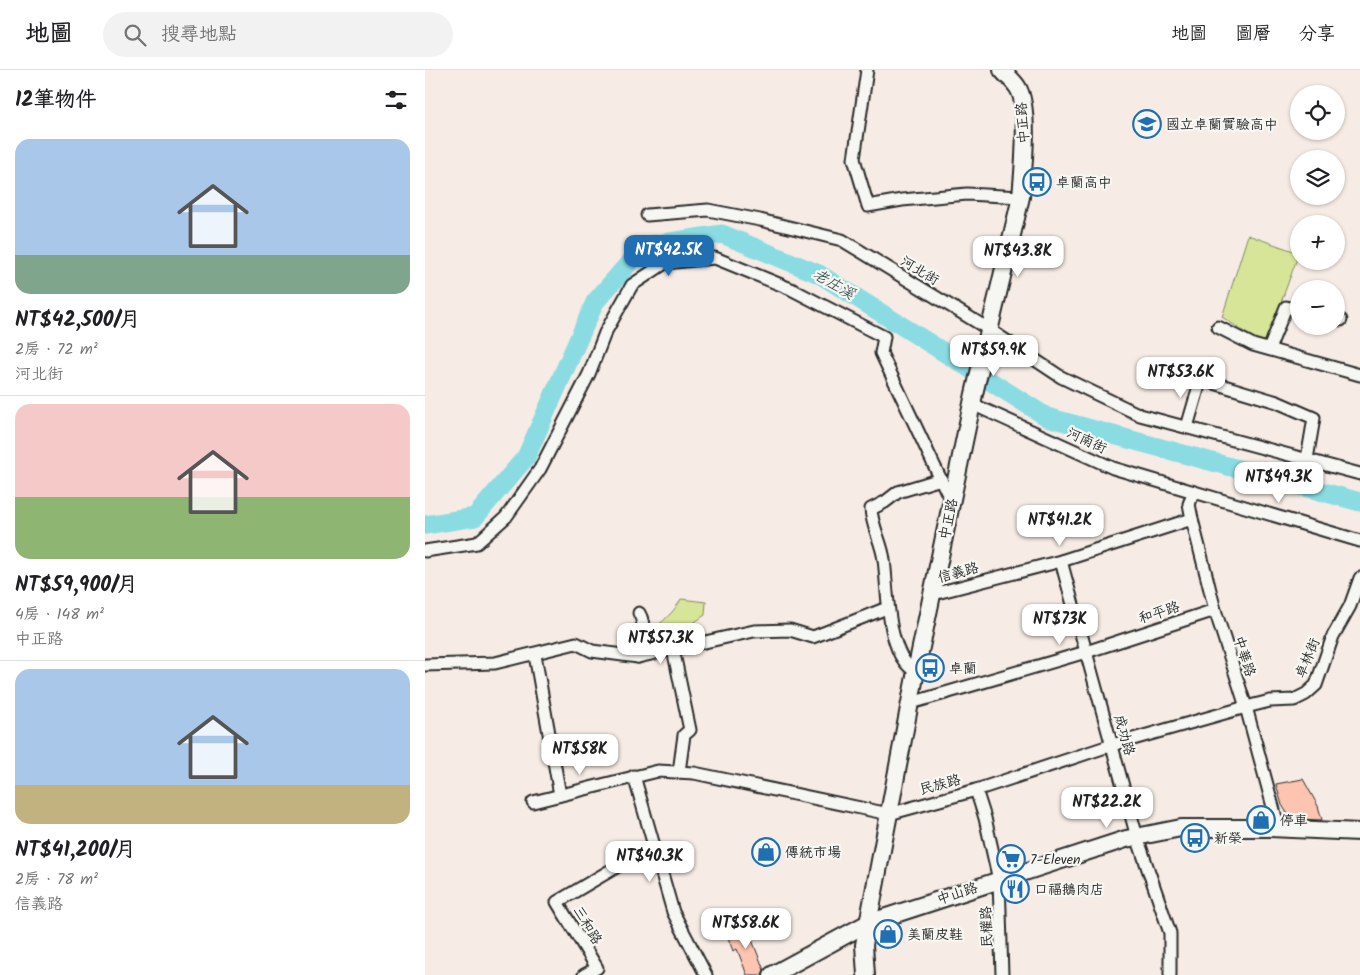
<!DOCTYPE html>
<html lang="zh-TW">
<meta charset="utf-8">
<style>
:root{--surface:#fff;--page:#f2f2f2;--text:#202124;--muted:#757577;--line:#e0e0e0;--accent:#1f6fb2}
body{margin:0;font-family:Kalam,"LXGW WenKai TC",sans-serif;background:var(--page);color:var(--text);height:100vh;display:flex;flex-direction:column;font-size:19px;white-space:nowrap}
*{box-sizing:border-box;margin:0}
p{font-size:16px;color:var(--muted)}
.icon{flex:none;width:28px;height:28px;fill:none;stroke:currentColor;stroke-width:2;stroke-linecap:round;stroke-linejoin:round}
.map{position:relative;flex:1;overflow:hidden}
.details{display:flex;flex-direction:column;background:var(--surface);width:425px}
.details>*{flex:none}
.fabs{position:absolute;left:865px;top:15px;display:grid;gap:10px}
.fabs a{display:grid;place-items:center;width:55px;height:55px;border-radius:50%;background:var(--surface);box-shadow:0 1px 4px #0004;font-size:25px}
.price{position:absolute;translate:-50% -42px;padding:0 11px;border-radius:10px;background:#fff;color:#222;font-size:16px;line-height:32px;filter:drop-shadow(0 1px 2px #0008)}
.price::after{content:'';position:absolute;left:50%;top:30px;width:15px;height:11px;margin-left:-8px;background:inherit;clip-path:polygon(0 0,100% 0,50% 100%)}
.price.selected{background:var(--accent);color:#fff}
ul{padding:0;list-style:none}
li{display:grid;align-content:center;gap:10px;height:265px;padding:0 15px}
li+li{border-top:1px solid var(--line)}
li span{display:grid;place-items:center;height:155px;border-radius:15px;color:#555}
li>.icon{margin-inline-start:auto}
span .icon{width:90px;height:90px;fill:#fffc;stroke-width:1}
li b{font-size:21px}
h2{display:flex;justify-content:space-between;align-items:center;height:60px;padding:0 15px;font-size:21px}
header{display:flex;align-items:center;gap:30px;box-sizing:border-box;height:70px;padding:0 25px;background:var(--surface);border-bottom:1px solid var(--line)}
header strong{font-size:24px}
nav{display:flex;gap:28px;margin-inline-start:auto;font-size:18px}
.search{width:350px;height:45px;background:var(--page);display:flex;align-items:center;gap:12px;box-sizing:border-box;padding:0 18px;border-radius:28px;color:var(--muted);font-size:19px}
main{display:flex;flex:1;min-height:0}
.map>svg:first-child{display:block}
.green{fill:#d6e598;stroke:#808862}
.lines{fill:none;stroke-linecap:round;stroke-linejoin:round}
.river{stroke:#8adce2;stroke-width:19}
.building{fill:#fdc4b2;stroke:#2b2b2b}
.street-casing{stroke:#2b2b2b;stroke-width:15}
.secondary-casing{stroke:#2b2b2b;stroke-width:20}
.street{stroke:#f6f6f2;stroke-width:11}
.secondary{stroke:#f6f6f2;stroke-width:16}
.labels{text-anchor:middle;stroke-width:4.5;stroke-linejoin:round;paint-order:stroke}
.street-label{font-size:14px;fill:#2b2b2b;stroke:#f6f6f2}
.poi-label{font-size:14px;fill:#2b2b2b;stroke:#f6f6f2;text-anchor:start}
.water-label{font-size:15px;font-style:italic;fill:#435759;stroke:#f6f6f2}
</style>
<header>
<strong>地圖</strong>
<div class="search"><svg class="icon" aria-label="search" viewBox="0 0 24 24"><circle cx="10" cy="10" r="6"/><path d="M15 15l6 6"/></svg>搜尋地點</div>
<nav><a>地圖</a><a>圖層</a><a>分享</a></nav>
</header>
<main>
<section class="details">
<h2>12筆物件<svg class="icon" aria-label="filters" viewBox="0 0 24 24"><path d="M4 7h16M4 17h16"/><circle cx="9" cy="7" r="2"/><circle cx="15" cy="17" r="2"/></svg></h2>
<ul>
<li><span style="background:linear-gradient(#a9c7e8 75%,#7fa58c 0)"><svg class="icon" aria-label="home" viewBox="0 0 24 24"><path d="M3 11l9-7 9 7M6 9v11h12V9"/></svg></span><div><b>NT$42,500/月</b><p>2房 · 72 m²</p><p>河北街</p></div></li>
<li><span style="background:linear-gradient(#f6c9c9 60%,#8fb573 0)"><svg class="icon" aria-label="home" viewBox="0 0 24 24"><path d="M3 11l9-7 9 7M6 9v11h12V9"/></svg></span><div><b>NT$59,900/月</b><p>4房 · 148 m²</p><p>中正路</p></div></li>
<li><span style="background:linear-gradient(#a9c7e8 75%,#c2b280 0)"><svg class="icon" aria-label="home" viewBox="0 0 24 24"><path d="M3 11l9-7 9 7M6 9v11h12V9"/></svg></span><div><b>NT$41,200/月</b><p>2房 · 78 m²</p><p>信義路</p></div></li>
</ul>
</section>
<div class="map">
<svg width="935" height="905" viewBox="0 0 935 905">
<rect width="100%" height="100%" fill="#f7ece5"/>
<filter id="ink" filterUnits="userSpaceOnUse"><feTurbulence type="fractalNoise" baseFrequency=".02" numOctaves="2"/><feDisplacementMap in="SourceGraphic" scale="10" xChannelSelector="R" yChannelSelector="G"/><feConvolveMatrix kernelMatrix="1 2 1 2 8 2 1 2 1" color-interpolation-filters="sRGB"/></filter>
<g filter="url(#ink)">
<g class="green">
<polygon points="823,165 874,183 840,276 797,247"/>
<path d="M 256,529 L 281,532 L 280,545 L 250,566 L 230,573 L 226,560 C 236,554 251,540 256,529 Z"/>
</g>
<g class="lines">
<polyline class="river" points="0,455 50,447 101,387 170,232 219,176 297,164 394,204 622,347 935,432"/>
</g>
<g class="building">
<polygon points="878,709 893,736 897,750 872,749 862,743 857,735 851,714"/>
<polygon points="321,855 339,900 337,905 322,905 312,879 308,881 301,862"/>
</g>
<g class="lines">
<defs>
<g id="street">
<polyline points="442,0 429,89 443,136 477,130 542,124 596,127"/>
<polyline points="222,145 283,140 335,150 417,170 565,260 636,307 715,345 935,404"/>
<polyline points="911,249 916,250"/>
<polyline points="793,257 828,275 935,305"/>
<polyline points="844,279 861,237 874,240"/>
<polyline points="547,334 688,398 935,471"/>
<polyline points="762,357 776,309 852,332 889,348 882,389"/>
<polyline points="769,422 764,434 767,449 790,540 821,637 854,759"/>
<polyline points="0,481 52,473 81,447 115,399 164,304 180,263 207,215 240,193 290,188 366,219 459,267 456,283 526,431"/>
<polyline points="636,491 712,767 745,863 745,905"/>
<polyline points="508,524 636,491 767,449"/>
<polyline points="248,579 265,660 259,665 254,702"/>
<polyline points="110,585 135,725"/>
<path d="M 213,587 C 217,574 222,556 214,543"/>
<polyline points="0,595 70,593 151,573 167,581 213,587 329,561 365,560 388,567 462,538"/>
<path d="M 491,601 C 461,588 463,517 459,490 C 457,473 447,457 446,439 L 460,432 L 473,422 L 516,409"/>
<polyline points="486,633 661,582 790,540"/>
<polyline points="209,706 248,842 281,905"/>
<polyline points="551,720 560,748 574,810 577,905"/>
<polyline points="108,732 233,701 269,703 464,744 551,720 687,675 821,637 845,631 869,630 881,624 891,615 908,566 925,536 935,508"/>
<polyline points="159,905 172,898 132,832 227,776"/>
</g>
<g id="secondary">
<polyline points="347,905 443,853 701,769 756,758 845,758 935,762"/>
<path d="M 441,905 L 439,875 L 491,601 L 549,324 L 596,127 C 598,104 605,37 593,18 C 589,11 582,6 577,0"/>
</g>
</defs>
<use href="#street" class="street-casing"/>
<use href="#secondary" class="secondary-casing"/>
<use href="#street" class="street"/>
<use href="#secondary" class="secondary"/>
</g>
</g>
<defs>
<symbol id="school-ring" viewBox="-11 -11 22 22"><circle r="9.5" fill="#f6f6f2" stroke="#1f6fb2" stroke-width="1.5"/><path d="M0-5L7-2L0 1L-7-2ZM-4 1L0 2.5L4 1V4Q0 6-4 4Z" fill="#1f6fb2"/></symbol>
<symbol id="bus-ring" viewBox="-11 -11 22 22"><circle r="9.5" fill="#f6f6f2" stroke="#1f6fb2" stroke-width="1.5"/><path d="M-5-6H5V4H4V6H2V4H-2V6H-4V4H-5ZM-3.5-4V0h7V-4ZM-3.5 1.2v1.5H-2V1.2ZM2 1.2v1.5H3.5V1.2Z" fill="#1f6fb2"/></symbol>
<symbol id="shop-ring" viewBox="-11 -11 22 22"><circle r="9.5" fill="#f6f6f2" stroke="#1f6fb2" stroke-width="1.5"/><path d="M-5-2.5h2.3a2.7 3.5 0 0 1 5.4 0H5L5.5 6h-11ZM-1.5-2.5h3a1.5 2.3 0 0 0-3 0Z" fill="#1f6fb2"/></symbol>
<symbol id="supermarket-ring" viewBox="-11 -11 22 22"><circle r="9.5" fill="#f6f6f2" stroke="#1f6fb2" stroke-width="1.5"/><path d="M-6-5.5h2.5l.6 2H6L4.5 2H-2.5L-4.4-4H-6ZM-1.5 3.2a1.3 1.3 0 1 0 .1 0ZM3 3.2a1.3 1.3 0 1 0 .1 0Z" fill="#1f6fb2"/></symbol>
<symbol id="restaurant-ring" viewBox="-11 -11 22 22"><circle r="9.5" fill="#f6f6f2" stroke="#1f6fb2" stroke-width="1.5"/><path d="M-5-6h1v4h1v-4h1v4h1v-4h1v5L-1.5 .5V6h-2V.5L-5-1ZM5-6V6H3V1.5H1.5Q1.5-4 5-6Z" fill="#1f6fb2"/></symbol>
</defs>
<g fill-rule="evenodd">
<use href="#school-ring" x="706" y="38" width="32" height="32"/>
<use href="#bus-ring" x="596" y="96" width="32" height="32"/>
<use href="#bus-ring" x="489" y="582" width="32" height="32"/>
<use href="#shop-ring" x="820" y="734" width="32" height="32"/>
<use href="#bus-ring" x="754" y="752" width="32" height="32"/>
<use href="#shop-ring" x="325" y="766" width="32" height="32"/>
<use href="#supermarket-ring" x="570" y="773" width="32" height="32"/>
<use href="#restaurant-ring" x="574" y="803" width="32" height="32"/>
<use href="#shop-ring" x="447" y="848" width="32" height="32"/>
</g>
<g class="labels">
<g class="street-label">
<text transform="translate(597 53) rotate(-94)" y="5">中正路</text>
<text transform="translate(495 200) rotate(31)" y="5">河北街</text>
<text transform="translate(662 370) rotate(25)" y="5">河南街</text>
<text transform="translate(523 449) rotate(-78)" y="5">中正路</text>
<text transform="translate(533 502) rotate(-15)" y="5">信義路</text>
<text transform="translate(734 542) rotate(-18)" y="5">和平路</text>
<text transform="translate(820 586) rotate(72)" y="5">中華路</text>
<text transform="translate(882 588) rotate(-67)" y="5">卓林街</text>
<text transform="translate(700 665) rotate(74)" y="5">成功路</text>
<text transform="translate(515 714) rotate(-15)" y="5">民族路</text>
<text transform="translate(532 823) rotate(-18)" y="5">中山路</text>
<text transform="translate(163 855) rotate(59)" y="5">三和路</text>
<text transform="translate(561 857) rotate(-92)" y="5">民權路</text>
</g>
<g class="poi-label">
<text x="741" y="59">國立卓蘭實驗高中</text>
<text x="631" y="117">卓蘭高中</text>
<text x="524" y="603">卓蘭</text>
<text x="855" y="755">停車</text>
<text x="789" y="773">新榮</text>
<text x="360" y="787">傳統市場</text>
<text x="605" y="794">7-Eleven</text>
<text x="609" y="824">口福鵝肉店</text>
<text x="482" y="869">美蘭皮鞋</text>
</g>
<g class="water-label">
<text transform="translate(409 214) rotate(30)" y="5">老庄溪</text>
</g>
</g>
</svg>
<div class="fabs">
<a><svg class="icon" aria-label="locate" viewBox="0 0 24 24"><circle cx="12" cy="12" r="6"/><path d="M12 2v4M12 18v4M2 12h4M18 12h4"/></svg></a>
<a><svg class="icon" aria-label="layers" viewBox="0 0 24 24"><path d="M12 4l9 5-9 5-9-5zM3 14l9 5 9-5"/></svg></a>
<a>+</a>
<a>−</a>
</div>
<b class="price selected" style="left:244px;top:207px">NT$42.5K</b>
<b class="price" style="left:593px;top:208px">NT$43.8K</b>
<b class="price" style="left:569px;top:307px">NT$59.9K</b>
<b class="price" style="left:756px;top:329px">NT$53.6K</b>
<b class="price" style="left:854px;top:434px">NT$49.3K</b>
<b class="price" style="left:635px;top:477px">NT$41.2K</b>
<b class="price" style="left:635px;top:576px">NT$73K</b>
<b class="price" style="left:236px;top:595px">NT$57.3K</b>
<b class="price" style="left:155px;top:706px">NT$58K</b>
<b class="price" style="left:682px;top:759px">NT$22.2K</b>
<b class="price" style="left:225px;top:813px">NT$40.3K</b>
<b class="price" style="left:321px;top:880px">NT$58.6K</b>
</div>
</main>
